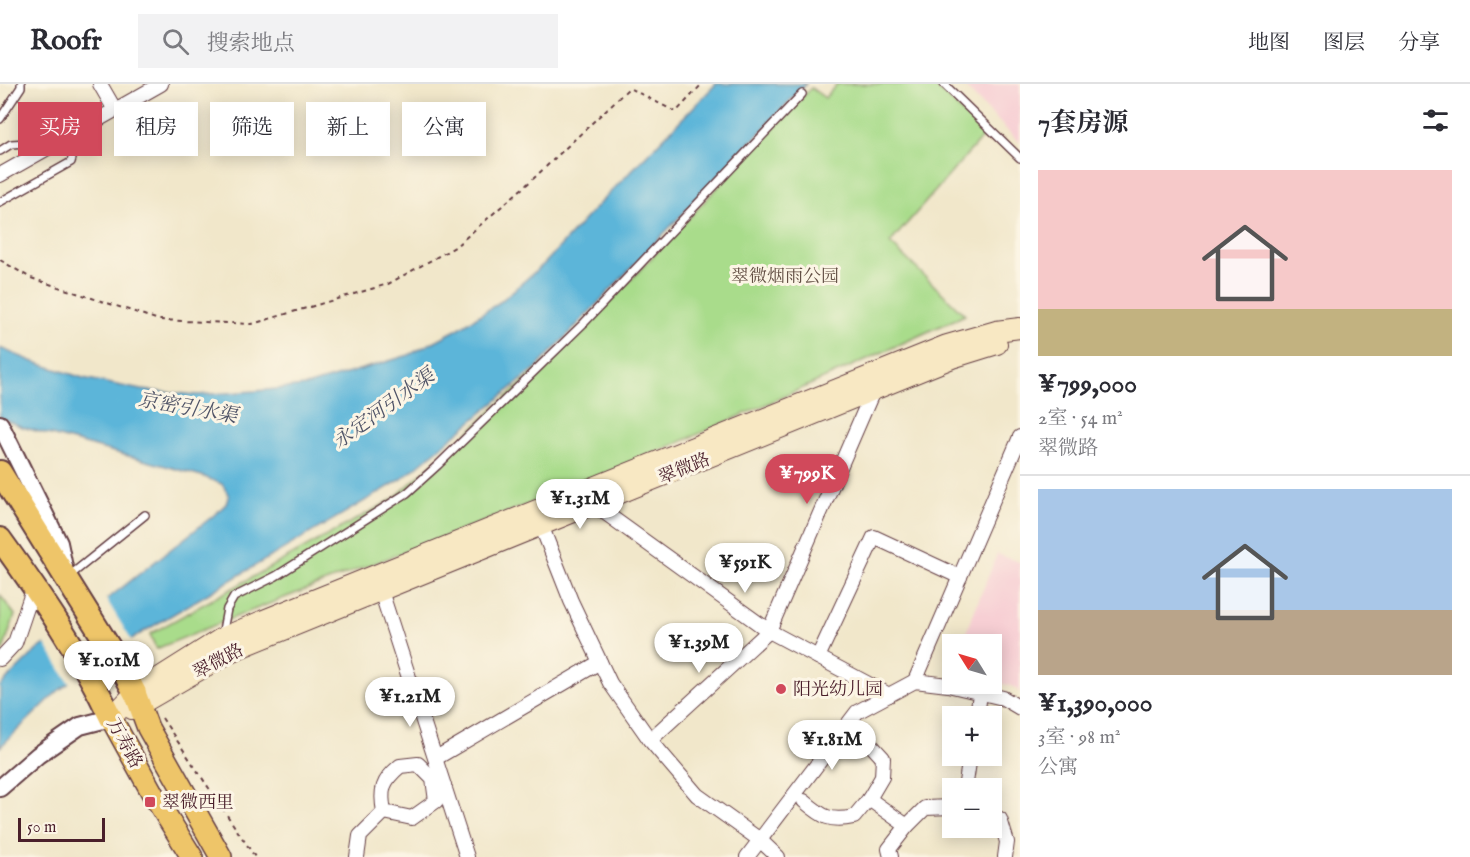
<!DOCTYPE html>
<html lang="zh">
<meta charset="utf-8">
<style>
:root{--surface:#fff;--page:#f2f2f3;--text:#2b2b33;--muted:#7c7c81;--line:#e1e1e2;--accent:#d1495b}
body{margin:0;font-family:"IM FELL English","Noto Serif SC",serif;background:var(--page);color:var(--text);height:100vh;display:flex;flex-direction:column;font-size:22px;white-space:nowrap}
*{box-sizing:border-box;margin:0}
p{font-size:20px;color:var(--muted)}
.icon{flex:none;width:33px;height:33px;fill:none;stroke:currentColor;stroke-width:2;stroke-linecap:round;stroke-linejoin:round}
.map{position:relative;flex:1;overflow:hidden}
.details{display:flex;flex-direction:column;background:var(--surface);width:450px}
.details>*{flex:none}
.hud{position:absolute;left:18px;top:18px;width:570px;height:54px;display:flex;gap:12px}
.needle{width:39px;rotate:307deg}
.tools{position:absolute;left:942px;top:550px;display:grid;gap:12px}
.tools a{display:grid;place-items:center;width:60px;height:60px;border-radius:0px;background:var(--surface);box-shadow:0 3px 15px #0003;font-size:30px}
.scale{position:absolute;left:18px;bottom:15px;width:87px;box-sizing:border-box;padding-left:6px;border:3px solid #4a1f2b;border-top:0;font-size:16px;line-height:21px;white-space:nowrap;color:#4a1f2b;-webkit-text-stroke:4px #fcf5e5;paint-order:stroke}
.price{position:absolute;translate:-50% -51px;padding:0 14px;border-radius:21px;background:#fff;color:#222;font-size:20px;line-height:39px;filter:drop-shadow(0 2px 3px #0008)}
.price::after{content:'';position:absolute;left:50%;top:36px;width:18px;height:14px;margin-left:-9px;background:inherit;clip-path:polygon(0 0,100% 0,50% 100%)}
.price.selected{background:var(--accent);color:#fff}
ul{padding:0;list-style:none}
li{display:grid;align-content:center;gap:12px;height:318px;padding:0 18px}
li+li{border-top:2px solid var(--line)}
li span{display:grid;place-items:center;height:186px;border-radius:0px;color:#555}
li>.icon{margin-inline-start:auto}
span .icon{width:108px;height:108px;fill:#fffc;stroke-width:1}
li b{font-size:26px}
h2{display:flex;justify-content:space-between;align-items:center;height:72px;padding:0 18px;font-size:26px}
.pill{padding:0 21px;border-radius:0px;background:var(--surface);box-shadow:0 3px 15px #0003;font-size:21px;line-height:54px}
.pill.selected{background:var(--accent);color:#fff}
header{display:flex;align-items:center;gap:36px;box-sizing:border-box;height:84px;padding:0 30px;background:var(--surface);border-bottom:2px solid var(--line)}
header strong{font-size:28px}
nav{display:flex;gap:33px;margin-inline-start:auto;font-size:21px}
.search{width:420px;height:54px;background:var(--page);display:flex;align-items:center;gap:15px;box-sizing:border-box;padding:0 21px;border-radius:0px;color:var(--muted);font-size:22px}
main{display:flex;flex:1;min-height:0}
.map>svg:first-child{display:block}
.built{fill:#f7cfd4}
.green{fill:#a9dc8b;stroke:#7a7e5b;stroke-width:1.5}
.water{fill:#5bb5d9;stroke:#526a82;stroke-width:1.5}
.pier{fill:#f1e7ca}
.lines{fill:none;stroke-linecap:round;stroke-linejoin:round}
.service-casing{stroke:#633d43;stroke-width:10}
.minor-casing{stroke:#633d43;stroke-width:16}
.tertiary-casing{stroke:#633d43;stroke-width:20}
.secondary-casing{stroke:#633d43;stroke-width:22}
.primary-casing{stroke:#633d43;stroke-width:24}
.trunk-casing{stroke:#633d43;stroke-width:26}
.path{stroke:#633d43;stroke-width:2;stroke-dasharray:4.5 4.5;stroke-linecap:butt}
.service{stroke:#fff;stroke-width:7}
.minor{stroke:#fff;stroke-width:14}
.tertiary{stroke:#fff;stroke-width:16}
.secondary{stroke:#f8e8c3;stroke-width:20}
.primary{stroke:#eec569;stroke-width:21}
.trunk{stroke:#eec569;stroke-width:22}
.poi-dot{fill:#d1495b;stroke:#fcf5e5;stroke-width:2}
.labels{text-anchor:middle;stroke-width:6;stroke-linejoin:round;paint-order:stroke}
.park-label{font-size:18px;fill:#624e43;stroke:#fcf5e5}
.street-label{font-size:18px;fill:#4a1f2b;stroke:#fcf5e5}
.poi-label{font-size:18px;fill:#4a1f2b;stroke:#fcf5e5;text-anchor:start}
.water-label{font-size:20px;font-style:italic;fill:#505468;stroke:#fcf5e5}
</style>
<header>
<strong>Roofr</strong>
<div class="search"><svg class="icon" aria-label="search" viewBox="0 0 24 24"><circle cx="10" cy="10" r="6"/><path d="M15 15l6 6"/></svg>搜索地点</div>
<nav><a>地图</a><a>图层</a><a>分享</a></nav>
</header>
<main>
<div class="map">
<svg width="1020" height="773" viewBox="0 0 1020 773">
<rect width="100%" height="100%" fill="#fcf5e5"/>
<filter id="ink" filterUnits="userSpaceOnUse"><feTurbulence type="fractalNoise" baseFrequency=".0167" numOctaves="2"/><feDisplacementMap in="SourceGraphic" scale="12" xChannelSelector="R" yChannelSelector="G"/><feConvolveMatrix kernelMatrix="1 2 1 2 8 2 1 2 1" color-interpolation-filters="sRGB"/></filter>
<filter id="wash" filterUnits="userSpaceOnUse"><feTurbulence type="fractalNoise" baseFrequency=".008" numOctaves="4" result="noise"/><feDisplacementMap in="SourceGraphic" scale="24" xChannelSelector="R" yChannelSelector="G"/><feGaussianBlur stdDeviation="1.35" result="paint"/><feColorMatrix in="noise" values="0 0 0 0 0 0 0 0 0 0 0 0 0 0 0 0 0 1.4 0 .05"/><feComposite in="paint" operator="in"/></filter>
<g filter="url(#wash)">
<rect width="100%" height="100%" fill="#f1e7ca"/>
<g class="built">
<polygon points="962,0 1020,0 1020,59 1005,44"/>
<polygon points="997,470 1020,478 1020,608 1011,602 992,597 992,561 961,561"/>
</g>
<g class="green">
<path d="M 837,0 L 933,0 L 985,50 L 890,159 L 965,231 C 831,291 698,353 562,407 C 427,461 290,509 156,565 L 150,550 L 393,415 L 594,235 L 811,4 L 825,14 Z"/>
<polygon points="0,511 15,531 3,566 0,569"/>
</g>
<polygon class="water" points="716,0 806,0 537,283 402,395 138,551 58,607 0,663 0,602 37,566 115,509 213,432 226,420 229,411 222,400 202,392 22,343 0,333 0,264 34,278 83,294 141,306 197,311 256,307 306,302 409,271 458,245 500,218 545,179 595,124"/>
<polygon class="pier" points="105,513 133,559 71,602 43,557"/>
</g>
<g filter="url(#ink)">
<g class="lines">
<defs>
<g id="service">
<polyline points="944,0 1020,74"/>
<polyline points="0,35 21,3 21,0"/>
<polyline points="0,67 11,60 61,57 74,67 71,78 0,118"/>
<polyline points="68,493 145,431"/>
<polyline points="222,552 227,525 234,513 276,492 407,409 438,381 584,239 802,10"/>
</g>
<g id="minor">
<polyline points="100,0 115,26"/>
<polyline points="0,91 161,0"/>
<polyline points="593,420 769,547 889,611"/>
<polyline points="541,441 571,517 610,599 650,656 697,711 760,756 778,773"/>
<polyline points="381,507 467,773"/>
<polyline points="818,573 874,453 960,493"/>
<polyline points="0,575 15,559 34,503"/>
<polyline points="915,597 1020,353"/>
<polyline points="977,633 980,609"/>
<polyline points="650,656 769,547 873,307"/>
<polyline points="436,674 600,578"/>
<path d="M 418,680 L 433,695 L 436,717 L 412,734 L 384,728 C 380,706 382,697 400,682 Z"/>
<polyline points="965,705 970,672"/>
<polyline points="869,715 907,742"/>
<path d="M 804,717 C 823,733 829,738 854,733 L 869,715 L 882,693 L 883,674 L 871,661 L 855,649"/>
<polyline points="992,732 1000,735 1007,758 1005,773"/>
<polyline points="357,773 360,752 384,728"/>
<polyline points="747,773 857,628 915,597 948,601 1003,614 1020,624"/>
<polyline points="891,773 889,765 907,742 925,724 952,723"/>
</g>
<g id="tertiary">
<polyline points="0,340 59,459 64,483"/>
<polyline points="0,704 38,671 80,642 111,634"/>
</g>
<g id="secondary">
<polyline points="132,625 232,567 952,274 997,260"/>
<polyline points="111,634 135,609 222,554 264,536 947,261 996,247 1020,244"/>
</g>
<g id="primary">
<polyline points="135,609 148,644 221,773"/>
<polyline points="111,634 154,712 192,773"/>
</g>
<g id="trunk">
<polyline points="0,388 119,579 135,609"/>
<path d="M 0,455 C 41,512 81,570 111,634"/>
</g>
</defs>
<use href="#service" class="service-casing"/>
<use href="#minor" class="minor-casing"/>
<use href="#tertiary" class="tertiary-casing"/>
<use href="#secondary" class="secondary-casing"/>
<use href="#primary" class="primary-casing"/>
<use href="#trunk" class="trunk-casing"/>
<g class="path">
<polyline points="0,176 31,194 159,236 252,240 388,200 455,163 533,95 629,4 676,28 702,0"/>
<polyline points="162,634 255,773"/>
</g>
<use href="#service" class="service"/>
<use href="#minor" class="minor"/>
<use href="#tertiary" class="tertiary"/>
<use href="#secondary" class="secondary"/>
<use href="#primary" class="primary"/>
<use href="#trunk" class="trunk"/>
</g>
</g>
<g class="poi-dot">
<circle cx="781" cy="605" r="6"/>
<rect x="144" y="712" width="12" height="12" rx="3"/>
</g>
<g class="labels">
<g class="park-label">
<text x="785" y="198">翠微烟雨公园</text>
</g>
<g class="street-label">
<text transform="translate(684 384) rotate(-22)" y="6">翠微路</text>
<text transform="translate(218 577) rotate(-28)" y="6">翠微路</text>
<text transform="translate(125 659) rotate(61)" y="6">万寿路</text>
</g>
<g class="poi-label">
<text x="793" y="611">阳光幼儿园</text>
<text x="162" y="724">翠微西里</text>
</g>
<g class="water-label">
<text transform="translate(188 323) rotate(10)" y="7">京密引水渠</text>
<text transform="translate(383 324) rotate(-36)" y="7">永定河引水渠</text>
</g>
</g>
</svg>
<div class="tools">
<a><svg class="needle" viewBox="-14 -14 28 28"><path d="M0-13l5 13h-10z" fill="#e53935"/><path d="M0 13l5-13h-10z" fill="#7c7c81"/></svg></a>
<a>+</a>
<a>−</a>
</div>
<div class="scale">50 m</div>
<b class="price selected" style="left:807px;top:421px">¥799K</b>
<b class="price" style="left:580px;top:446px">¥1.31M</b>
<b class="price" style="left:745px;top:510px">¥591K</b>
<b class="price" style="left:699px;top:590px">¥1.39M</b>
<b class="price" style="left:109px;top:608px">¥1.01M</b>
<b class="price" style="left:410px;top:644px">¥1.21M</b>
<b class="price" style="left:832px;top:687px">¥1.81M</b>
<div class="hud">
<a class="pill selected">买房</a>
<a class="pill">租房</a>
<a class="pill">筛选</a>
<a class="pill">新上</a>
<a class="pill">公寓</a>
</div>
</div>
<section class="details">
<h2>7套房源<svg class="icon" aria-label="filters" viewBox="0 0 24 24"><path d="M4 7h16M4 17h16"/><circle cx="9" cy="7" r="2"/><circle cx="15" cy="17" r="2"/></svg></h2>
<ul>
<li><span style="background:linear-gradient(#f6c9c9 75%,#c2b280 0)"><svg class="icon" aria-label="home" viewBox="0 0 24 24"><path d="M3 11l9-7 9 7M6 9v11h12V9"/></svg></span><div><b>¥799,000</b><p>2室 · 54 m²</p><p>翠微路</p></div></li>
<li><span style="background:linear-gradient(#a9c7e8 65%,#b9a48a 0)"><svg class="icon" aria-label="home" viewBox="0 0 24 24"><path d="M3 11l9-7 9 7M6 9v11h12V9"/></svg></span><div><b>¥1,390,000</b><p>3室 · 98 m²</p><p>公寓</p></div></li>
</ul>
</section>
</main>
